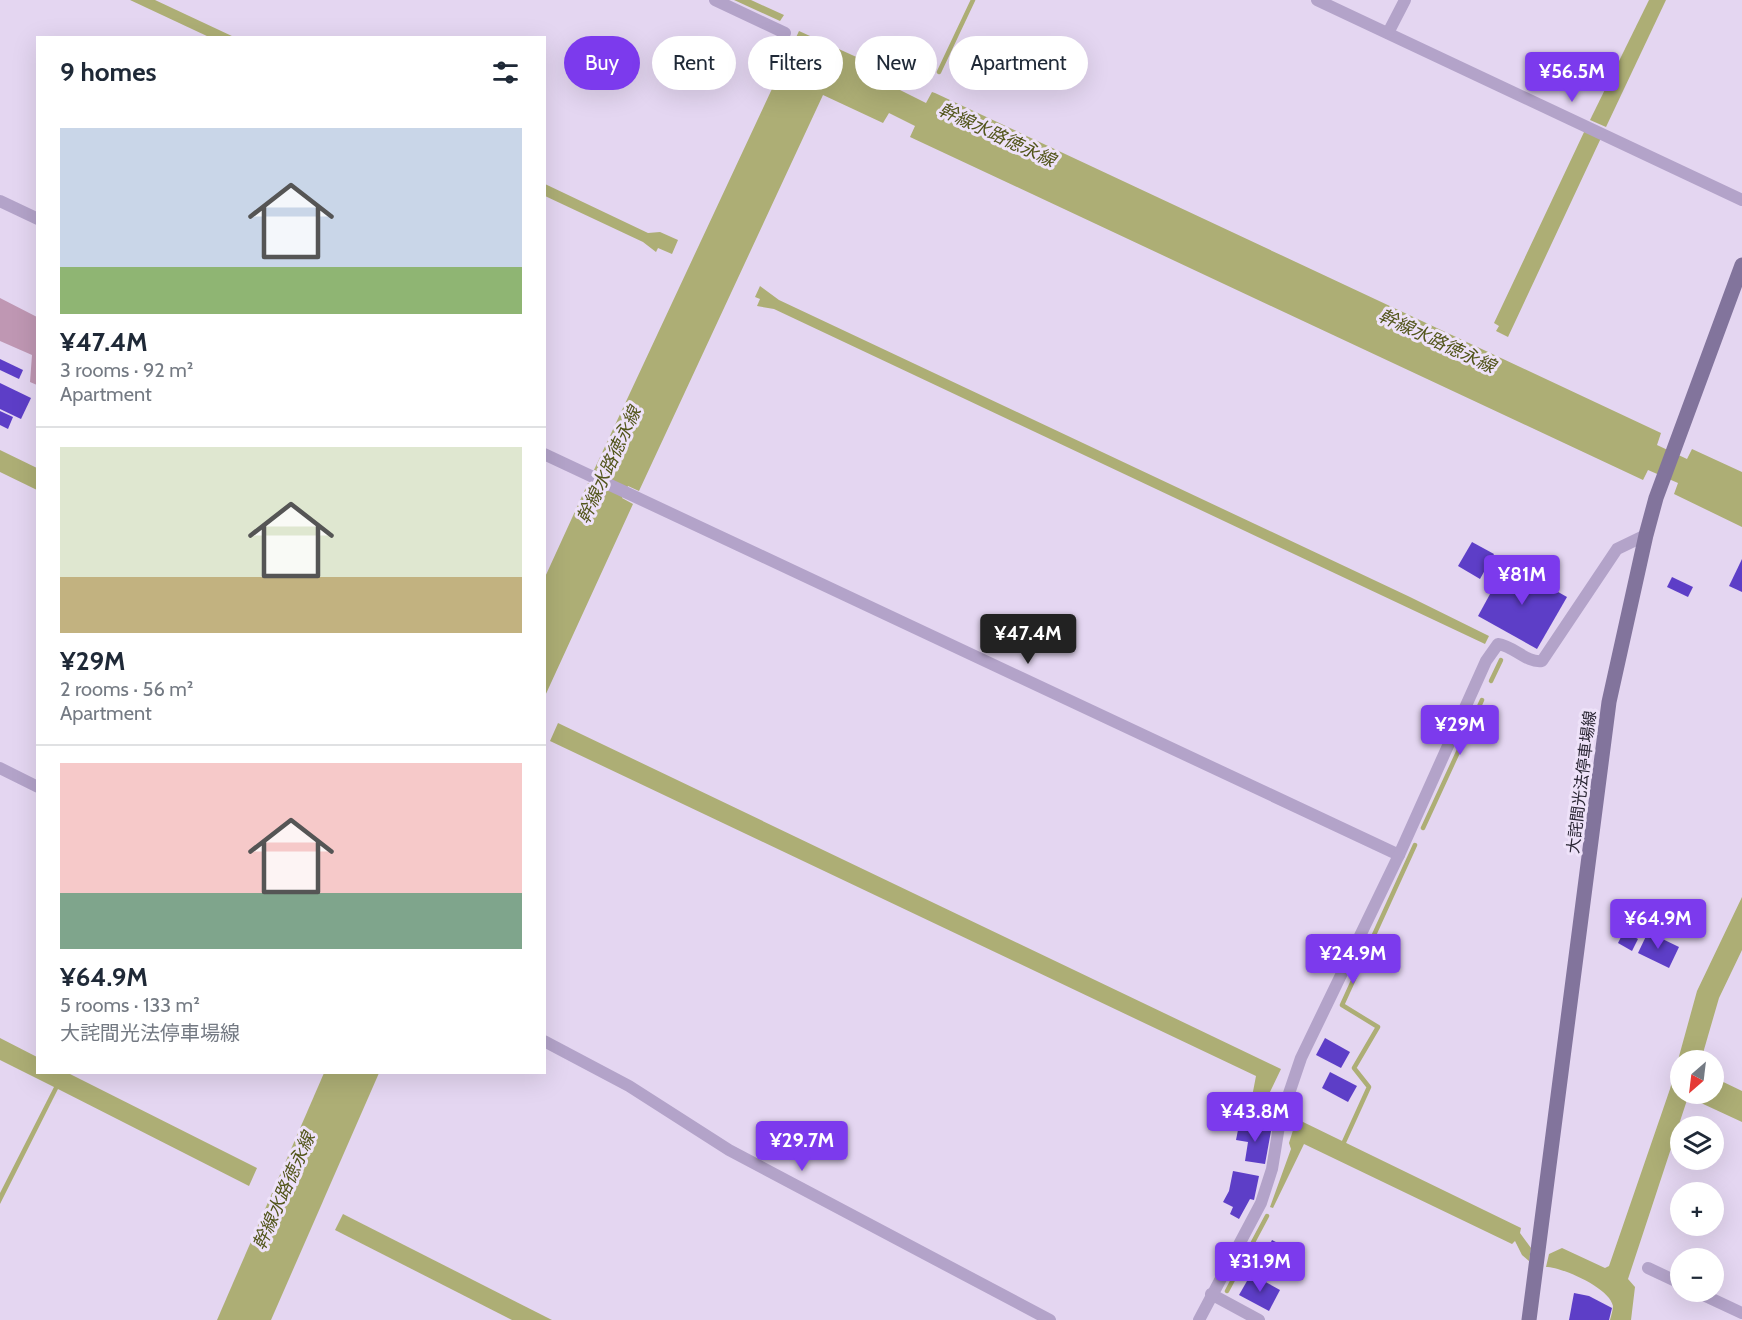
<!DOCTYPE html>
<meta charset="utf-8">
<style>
:root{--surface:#fff;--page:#f2f2f3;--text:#1f2937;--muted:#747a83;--line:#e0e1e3;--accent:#7c3aed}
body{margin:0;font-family:Cabin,"Noto Sans JP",sans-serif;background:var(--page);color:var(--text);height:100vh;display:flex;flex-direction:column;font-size:22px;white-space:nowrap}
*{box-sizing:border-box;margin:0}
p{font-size:20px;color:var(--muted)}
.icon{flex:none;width:33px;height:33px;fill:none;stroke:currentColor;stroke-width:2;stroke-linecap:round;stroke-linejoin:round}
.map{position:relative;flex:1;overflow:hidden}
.drawer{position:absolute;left:36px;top:36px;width:510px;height:1038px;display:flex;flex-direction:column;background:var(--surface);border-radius:0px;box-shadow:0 6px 24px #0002}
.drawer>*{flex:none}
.hud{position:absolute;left:564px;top:36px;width:570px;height:54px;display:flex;gap:12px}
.needle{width:39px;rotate:208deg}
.controls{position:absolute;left:1670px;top:1050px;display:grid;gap:12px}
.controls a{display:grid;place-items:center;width:54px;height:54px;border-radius:50%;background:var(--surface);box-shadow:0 6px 24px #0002;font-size:30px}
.price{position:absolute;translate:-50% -51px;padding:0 14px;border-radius:6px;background:var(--accent);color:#fff;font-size:20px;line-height:39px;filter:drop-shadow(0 2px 3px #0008)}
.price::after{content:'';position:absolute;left:50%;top:36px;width:18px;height:14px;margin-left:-9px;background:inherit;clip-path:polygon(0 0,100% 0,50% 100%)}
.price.active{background:#222;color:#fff}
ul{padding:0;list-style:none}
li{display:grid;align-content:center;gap:12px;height:318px;padding:0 24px}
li+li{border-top:2px solid var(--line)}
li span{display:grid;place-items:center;height:186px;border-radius:0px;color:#555}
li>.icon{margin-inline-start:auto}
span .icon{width:108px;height:108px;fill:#fffc;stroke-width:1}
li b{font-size:26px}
h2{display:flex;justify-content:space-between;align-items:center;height:72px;padding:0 24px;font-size:26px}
.pill{padding:0 21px;border-radius:27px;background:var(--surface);box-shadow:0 6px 24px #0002;font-size:21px;line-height:54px}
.pill.active{background:var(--accent);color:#fff}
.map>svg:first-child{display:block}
.green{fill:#bf97b3}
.water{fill:#adae75}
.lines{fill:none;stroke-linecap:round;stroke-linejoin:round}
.stream{stroke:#adae75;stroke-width:4.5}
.building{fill:#5d3ec7}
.street{stroke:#b3a3c9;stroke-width:12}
.secondary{stroke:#82749c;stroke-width:15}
.labels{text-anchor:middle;stroke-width:6;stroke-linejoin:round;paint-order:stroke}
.street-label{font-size:16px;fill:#292533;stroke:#eee2f9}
.water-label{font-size:18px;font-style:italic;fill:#52551b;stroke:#eee2f9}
</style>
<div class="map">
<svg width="1742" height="1320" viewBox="0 0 1742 1320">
<rect width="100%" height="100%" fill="#e4d6f1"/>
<polygon class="green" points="0,298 37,317 37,385 30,382 32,355 0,341"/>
<g class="water">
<polygon points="130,0 155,0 234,37 209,37"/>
<polygon points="734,0 751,0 784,15 780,21"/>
<polygon points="1649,0 1666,0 1606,127 1590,120"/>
<polygon points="799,31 905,79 900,90 926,103 932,92 935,93 1661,433 1657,445 1687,459 1692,449 1742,472 1742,527 1674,494 1678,483 1648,470 1643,480 910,137 915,126 889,113 883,123 823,95 639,491 628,486 622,498 633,504 545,696 545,577 588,483 599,488 605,476 594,470"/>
<polygon points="1585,130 1601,138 1508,337 1496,331 1499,326 1494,323"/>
<polygon points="545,184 648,233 660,232 678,240 672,254 658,248 656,252 643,242 545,196"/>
<polygon points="760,286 779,300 1410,597 1489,636 1485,644 774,309 757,306 760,299 755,297"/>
<polygon points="0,450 37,468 37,490 0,472"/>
<polygon points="558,723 1281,1069 1269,1094 1277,1101 1270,1111 1251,1102 1256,1076 550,741"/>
<path d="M 1742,897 L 1742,950 L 1719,998 L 1701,1060 L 1680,1060 L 1680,1094 L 1713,1094 L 1713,1077 L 1742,1091 L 1742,1122 L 1688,1097 L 1628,1279 L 1635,1287 L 1631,1320 L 1610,1320 C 1611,1316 1613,1310 1613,1306 C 1610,1288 1562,1267 1546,1267 L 1549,1254 L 1562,1248 L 1605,1268 L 1609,1266 L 1670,1089 L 1697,991 Z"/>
<polygon points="0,1038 37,1057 38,1072 68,1073 257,1168 249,1186 58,1089 0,1204 0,1193 54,1087 0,1060"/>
<polygon points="324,1073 379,1073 271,1320 217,1320"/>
<polygon points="1290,1113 1301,1121 1521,1228 1520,1233 1531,1248 1529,1261 1522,1255 1515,1241 1512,1244 1304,1144 1273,1208 1270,1207 1291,1149 1289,1143 1294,1127 1288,1119"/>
<polygon points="343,1214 552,1320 512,1320 335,1230"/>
</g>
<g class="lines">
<g class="stream">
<polyline points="939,72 973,0"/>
<polyline points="1491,681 1501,660"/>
<polyline points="1423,828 1482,700"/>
<polyline points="1273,1109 1282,1113"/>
<polyline points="1344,1142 1369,1087 1354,1068 1378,1027 1342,1005 1415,845"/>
<polyline points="1227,1291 1267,1216"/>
</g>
</g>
<g class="building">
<polygon points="0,359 23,370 19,379 0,370"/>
<polygon points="0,383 31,398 21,419 0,409"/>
<polygon points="0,411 13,417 8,429 0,425"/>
<polygon points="1472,542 1494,554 1480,579 1458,566"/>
<polygon points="1742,559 1742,592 1729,586"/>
<polygon points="1507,563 1567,597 1537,649 1478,616"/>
<polygon points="1672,577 1693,587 1688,597 1667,587"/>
<polygon points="1624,931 1638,939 1632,951 1618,943"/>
<polygon points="1648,932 1679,947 1669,968 1638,953"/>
<polygon points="1325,1038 1350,1052 1341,1068 1316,1055"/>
<polygon points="1330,1072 1357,1086 1348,1102 1322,1088"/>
<polygon points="1239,1125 1271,1131 1265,1164 1245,1161 1248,1142 1236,1140"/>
<polygon points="1233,1171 1259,1176 1254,1200 1250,1199 1239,1219 1230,1214 1233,1207 1223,1202 1229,1191"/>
<polygon points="1272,1240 1303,1256 1293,1274 1263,1258"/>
<polygon points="1251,1274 1280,1290 1269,1311 1239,1295"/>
<polygon points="1574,1293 1589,1296 1612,1308 1609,1320 1569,1320"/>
</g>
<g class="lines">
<g class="street">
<polyline points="715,0 785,33"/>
<polyline points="1317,0 1742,200"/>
<polyline points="1388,33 1405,0"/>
<polyline points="0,201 38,219"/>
<polyline points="544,454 1399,855"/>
<polyline points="0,768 38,787"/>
<polyline points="544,1041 629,1086 729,1150 1050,1320"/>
<polyline points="1648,1268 1680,1283"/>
<polyline points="1697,1292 1742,1313"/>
<polyline points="1211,1294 1259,1320"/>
<path d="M 1199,1320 L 1261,1203 L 1272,1169 L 1280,1120 L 1301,1058 L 1399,855 L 1486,661 L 1498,644 C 1514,646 1526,663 1542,661 L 1617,549 L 1646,535"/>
</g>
<polyline class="secondary" points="1529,1320 1609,702 1646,535 1656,498 1742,265"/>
</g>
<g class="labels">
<g class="street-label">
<text transform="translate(1581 782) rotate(-83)" y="6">大詫間光法停車場線</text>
</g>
<g class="water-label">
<text transform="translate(997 135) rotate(25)" y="6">幹線水路徳永線</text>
<text transform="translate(1437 341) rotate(25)" y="6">幹線水路徳永線</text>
<text transform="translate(609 465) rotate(-65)" y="6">幹線水路徳永線</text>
<text transform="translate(284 1191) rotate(-66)" y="6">幹線水路徳永線</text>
</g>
</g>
</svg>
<div class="controls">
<a><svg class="needle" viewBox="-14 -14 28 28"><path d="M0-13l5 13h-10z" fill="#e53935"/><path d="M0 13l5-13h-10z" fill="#747a83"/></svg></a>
<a><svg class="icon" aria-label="layers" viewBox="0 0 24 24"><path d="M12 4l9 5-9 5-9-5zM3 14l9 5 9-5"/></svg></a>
<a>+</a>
<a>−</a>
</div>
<b class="price" style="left:1572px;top:103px">¥56.5M</b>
<b class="price" style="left:1522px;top:606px">¥81M</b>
<b class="price active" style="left:1028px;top:665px">¥47.4M</b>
<b class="price" style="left:1460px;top:756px">¥29M</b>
<b class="price" style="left:1658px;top:950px">¥64.9M</b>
<b class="price" style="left:1353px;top:985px">¥24.9M</b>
<b class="price" style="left:1255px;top:1143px">¥43.8M</b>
<b class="price" style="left:802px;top:1172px">¥29.7M</b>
<b class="price" style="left:1260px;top:1293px">¥31.9M</b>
<div class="hud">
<a class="pill active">Buy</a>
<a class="pill">Rent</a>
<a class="pill">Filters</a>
<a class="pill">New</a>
<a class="pill">Apartment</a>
</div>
<section class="drawer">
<h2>9 homes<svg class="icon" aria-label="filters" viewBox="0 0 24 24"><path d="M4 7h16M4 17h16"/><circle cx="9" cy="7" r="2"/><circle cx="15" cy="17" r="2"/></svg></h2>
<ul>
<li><span style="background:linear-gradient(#c9d6e8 75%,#8fb573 0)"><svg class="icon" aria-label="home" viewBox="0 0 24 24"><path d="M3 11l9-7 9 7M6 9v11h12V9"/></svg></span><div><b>¥47.4M</b><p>3 rooms · 92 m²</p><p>Apartment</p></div></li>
<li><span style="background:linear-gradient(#dfe7d0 70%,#c2b280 0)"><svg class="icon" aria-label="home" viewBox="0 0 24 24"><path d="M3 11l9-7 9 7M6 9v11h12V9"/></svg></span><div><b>¥29M</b><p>2 rooms · 56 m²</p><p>Apartment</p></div></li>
<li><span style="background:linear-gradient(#f6c9c9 70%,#7fa58c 0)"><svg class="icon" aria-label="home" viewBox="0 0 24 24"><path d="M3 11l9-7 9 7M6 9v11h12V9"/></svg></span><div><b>¥64.9M</b><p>5 rooms · 133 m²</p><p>大詫間光法停車場線</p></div></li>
</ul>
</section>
</div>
